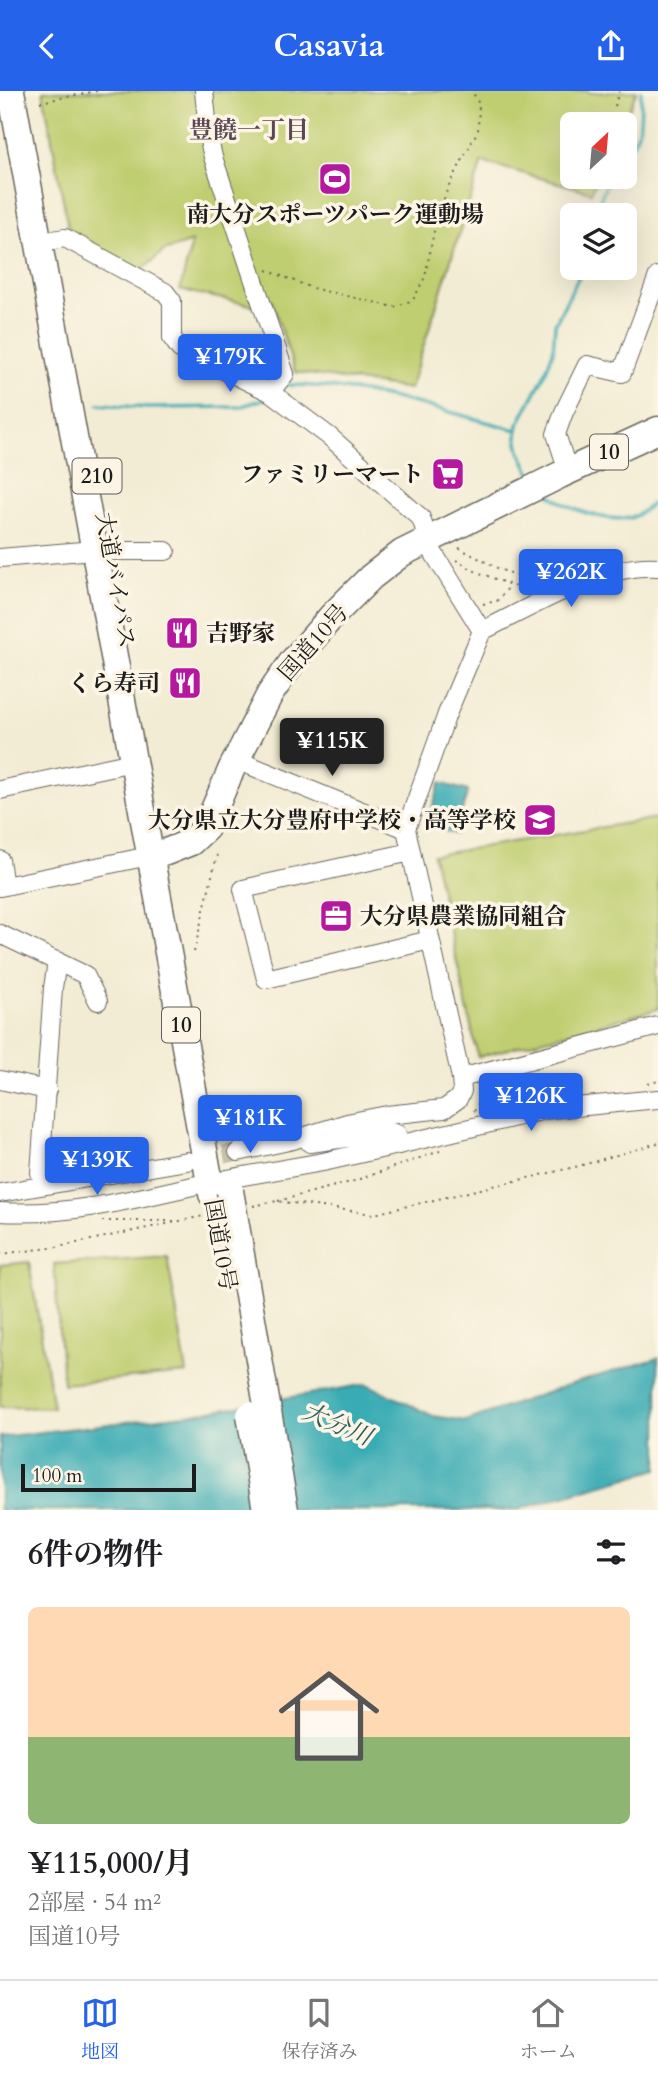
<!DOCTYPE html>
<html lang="ja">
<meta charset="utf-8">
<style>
:root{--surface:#fff;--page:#f2f2f2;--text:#202124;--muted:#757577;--line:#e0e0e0;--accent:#2563eb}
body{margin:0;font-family:Cardo,"Noto Serif JP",serif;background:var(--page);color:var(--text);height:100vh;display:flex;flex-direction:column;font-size:26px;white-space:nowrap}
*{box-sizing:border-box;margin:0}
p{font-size:23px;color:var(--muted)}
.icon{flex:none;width:38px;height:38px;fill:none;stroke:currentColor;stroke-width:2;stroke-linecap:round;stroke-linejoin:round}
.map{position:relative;height:1419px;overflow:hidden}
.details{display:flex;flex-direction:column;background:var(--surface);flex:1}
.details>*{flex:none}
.needle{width:46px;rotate:26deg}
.controls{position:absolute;left:560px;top:21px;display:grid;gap:14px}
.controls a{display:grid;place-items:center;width:77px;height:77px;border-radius:10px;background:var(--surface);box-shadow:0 7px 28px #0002;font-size:35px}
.scale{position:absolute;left:21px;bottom:18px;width:175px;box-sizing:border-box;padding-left:7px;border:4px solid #1c1c1c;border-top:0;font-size:19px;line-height:24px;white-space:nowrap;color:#1c1c1c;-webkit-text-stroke:5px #fcf5e5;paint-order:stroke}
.price{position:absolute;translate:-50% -60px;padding:0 16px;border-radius:7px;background:var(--accent);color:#fff;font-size:23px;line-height:46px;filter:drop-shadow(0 2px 4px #0008)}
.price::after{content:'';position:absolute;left:50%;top:42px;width:21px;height:16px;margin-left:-10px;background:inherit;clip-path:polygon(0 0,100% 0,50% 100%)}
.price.active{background:#222;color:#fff}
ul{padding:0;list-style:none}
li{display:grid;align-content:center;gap:14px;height:371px;padding:0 28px}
li span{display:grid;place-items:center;height:217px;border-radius:10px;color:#555}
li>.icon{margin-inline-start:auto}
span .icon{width:126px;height:126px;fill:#fffc;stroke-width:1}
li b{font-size:30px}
h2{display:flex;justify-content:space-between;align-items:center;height:84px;padding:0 28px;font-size:30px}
header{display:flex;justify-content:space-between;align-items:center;height:91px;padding:0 28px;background:var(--accent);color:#fff;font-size:32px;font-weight:700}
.dock{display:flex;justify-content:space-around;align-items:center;height:98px;border-top:2px solid var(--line);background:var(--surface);font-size:19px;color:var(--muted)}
.dock a{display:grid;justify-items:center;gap:4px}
.dock .active{color:var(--accent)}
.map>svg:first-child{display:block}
.green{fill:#bfce70;stroke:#6e7546;stroke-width:2}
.water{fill:#39abb4;stroke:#2a6468;stroke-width:2}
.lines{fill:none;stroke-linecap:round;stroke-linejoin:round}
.stream{stroke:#39abb4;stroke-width:3.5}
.minor-tunnel{stroke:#c8c2af;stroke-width:18;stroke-dasharray:18 9;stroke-linecap:butt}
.minor-casing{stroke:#67655c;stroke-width:20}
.highway-casing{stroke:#67655c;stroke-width:29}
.path{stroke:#67655c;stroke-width:2;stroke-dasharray:2 5;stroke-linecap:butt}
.minor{stroke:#fff;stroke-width:18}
.highway{stroke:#fff;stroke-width:26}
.highway-bridge-casing{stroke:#67655c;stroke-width:29;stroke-linecap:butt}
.highway-bridge{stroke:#fff;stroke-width:26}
.labels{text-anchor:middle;stroke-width:7;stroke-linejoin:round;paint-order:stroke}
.shield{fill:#fcf5e5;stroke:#5f5d58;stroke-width:2}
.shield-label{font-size:21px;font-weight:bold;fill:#1c1c1c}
.poi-label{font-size:23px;font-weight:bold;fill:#1c1c1c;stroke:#fcf5e5;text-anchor:end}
.street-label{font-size:23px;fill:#1c1c1c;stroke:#fcf5e5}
.neighbourhood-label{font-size:24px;font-weight:bold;fill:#5c4855;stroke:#fcf5e5}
.water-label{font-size:24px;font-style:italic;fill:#295c60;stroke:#fcf5e5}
</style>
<header><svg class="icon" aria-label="back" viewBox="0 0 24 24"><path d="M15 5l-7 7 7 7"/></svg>Casavia<svg class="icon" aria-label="share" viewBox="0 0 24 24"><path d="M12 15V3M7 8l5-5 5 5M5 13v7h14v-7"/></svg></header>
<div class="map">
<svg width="658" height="1419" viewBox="0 0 658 1419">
<rect width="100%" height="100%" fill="#fcf5e5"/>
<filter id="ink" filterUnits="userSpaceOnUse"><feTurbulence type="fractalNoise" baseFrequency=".0143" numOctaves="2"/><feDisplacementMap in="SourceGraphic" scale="14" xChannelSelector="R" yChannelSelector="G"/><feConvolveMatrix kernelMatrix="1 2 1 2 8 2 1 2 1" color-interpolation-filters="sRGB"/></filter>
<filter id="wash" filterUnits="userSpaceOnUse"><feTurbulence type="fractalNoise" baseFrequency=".00686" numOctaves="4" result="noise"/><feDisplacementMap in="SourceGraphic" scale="28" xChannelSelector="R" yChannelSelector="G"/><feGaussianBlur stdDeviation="1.57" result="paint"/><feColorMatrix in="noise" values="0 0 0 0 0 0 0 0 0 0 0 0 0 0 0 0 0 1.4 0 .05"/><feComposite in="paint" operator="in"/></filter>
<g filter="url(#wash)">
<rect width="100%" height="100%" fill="#f3ecd4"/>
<g class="green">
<polygon points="43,0 588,0 589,2 637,0 622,33 572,33 572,86 598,86 591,101 482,71 410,298 295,281 272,210 256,215 180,199 192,151 164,160 140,181 69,141"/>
<polygon points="658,727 658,918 478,966 433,764"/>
<polygon points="167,1165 187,1282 63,1293 54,1173"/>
<polygon points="29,1171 53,1317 0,1316 0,1174"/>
</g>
<g class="water">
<polygon points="440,692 468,700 455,743 427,734"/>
<polygon points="658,1267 658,1378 516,1419 0,1419 0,1346 193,1323 367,1293 433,1325 466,1330 571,1293"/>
</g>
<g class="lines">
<g class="stream">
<path d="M 625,61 C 644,45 640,23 641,0"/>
<polyline points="596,124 599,111 609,86"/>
<path d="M 289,294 C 366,294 443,320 517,339"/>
<polyline points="99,313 148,317 240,316 267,307"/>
<polyline points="535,386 530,381 520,360 517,346 518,334 545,283 553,260 555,233 583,177"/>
<path d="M 547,400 C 564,418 605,431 630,427 C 639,425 650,414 658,409"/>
</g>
</g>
</g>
<g filter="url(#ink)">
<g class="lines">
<polyline class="minor-tunnel" points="197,1068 238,1061"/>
<defs>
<g id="minor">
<polyline points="204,0 209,49 213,66 285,283 270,301"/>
<polyline points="53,149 65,147 165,201 172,210 172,247 180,258 270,301 330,346 421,427 431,458 482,540 447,623 406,738 461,987 462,1000 458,1008 444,1018 387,1024 347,1032 293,1049 238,1061"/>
<polyline points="568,380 556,343 564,321 587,274 622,282 658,185"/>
<polyline points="0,467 82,460 166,460"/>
<polyline points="531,488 576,494"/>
<path d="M 482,540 C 530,517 604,471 658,476"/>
<polyline points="244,672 406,738"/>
<polyline points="0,699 133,671"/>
<polyline points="411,761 243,798 266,888 430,849"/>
<polyline points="0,769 4,795"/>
<polyline points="0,796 149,765"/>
<polyline points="0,843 85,884 98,910"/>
<polyline points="461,987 658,935"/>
<polyline points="0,989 47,999"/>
<polyline points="398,1054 545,1019 658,1008"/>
<polyline points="40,1082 53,897 57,870"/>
<polyline points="227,1088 323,1071 398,1054 397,1043 390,1041 310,1052"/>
<polyline points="0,1102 187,1070"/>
<path d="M 0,1121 C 71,1125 141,1107 210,1091"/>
</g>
<g id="highway">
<polyline points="11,0 212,1103"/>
<polyline points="149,765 166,761 191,751 206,737 232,677 270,603 293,570 332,525 371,486 402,462 560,384 658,339"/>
</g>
</defs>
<use href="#minor" class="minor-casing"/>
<use href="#highway" class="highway-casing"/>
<g class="path">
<polyline points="40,11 97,0"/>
<polyline points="615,15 619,0"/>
<polyline points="267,179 312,197 394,216 413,209 425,186 435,135 447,99 478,39 479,13 472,0"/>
<polyline points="459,457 501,479 517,484"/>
<polyline points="456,469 475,480 518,497"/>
<polyline points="483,513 497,510 509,496"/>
<polyline points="194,861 217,764"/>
<polyline points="648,993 658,990"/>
<polyline points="474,1020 488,995"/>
<polyline points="278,1110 354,1090 440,1060"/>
<polyline points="253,1115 277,1110 374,1123 579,1075 658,1052"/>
<polyline points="102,1130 177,1130"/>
<polyline points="0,1163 58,1156 213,1123"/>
</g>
<use href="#minor" class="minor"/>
<use href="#highway" class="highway"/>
<defs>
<g id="highway-bridge">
<polyline points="230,1100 285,1419"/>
<polyline points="250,1324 266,1419"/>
</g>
</defs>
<use href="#highway-bridge" class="highway-bridge-casing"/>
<use href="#highway-bridge" class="highway-bridge"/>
</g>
</g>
<defs>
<symbol id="stadium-square" viewBox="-11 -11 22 22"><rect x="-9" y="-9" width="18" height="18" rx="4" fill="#b5179e" stroke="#fcf5e5"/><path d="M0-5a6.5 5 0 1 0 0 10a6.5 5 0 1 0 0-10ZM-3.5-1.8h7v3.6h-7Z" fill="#fff"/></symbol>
<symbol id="supermarket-square" viewBox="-11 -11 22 22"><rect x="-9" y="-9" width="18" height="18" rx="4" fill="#b5179e" stroke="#fcf5e5"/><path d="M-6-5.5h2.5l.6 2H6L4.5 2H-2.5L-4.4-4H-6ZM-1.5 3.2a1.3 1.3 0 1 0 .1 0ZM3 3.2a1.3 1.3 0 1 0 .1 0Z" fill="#fff"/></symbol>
<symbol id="restaurant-square" viewBox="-11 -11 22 22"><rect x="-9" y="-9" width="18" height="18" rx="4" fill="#b5179e" stroke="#fcf5e5"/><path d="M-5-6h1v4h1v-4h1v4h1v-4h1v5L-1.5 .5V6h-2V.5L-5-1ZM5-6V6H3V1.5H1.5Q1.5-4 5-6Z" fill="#fff"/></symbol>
<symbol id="school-square" viewBox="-11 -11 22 22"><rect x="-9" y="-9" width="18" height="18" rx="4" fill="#b5179e" stroke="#fcf5e5"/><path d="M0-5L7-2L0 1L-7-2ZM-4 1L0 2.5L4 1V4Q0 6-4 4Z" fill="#fff"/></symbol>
<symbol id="office-square" viewBox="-11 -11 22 22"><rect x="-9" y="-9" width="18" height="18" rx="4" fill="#b5179e" stroke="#fcf5e5"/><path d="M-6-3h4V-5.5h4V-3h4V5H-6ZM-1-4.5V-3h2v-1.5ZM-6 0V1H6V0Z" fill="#fff"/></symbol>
</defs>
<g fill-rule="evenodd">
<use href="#stadium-square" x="316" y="69" width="38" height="38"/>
<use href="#supermarket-square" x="429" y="364" width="38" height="38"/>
<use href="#restaurant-square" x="163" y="523" width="38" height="38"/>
<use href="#restaurant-square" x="166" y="573" width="38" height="38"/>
<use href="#school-square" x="521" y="710" width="38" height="38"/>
<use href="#office-square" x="317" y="806" width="38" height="38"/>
</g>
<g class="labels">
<g class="shield">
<rect x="590" y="343.5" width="38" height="35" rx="5"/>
<rect x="72.5" y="367.5" width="49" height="35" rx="5"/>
<rect x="162" y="916.5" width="38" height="35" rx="5"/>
</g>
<g class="shield-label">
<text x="609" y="368">10</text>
<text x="97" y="392">210</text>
<text x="181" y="941">10</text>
</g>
<g class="poi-label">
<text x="335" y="131" text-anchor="middle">南大分スポーツパーク運動場</text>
<text x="424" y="391">ファミリーマート</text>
<text x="206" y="550" text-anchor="start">吉野家</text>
<text x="160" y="600">くら寿司</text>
<text x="516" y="737">大分県立大分豊府中学校・高等学校</text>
<text x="360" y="833" text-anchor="start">大分県農業協同組合</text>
</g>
<g class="street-label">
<text transform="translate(116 489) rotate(80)" y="8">大道バイパス</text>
<text transform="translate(313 551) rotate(-49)" y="8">国道10号</text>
<text transform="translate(221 1154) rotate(80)" y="8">国道10号</text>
</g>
<g class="neighbourhood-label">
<text x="249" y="47">豊饒一丁目</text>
</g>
<g class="water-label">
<text transform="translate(337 1333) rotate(23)" y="8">大分川</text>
</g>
</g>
</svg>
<div class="controls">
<a><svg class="needle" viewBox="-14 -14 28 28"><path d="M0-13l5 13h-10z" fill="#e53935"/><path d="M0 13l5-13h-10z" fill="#757577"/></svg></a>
<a><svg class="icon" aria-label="layers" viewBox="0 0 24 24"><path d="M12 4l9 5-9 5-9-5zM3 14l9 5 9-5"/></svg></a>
</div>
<div class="scale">100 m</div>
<b class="price" style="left:230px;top:303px">¥179K</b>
<b class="price" style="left:571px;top:518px">¥262K</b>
<b class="price active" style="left:332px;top:687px">¥115K</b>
<b class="price" style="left:531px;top:1042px">¥126K</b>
<b class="price" style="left:250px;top:1064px">¥181K</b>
<b class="price" style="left:97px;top:1106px">¥139K</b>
</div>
<section class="details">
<h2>6件の物件<svg class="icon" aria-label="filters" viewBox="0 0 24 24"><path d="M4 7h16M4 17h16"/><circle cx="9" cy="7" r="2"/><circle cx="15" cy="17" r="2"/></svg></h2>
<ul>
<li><span style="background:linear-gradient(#ffd9b3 60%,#8fb573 0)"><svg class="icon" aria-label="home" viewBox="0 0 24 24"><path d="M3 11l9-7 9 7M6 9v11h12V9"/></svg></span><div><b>¥115,000/月</b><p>2部屋 · 54 m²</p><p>国道10号</p></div></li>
</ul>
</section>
<nav class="dock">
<a class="active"><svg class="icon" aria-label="map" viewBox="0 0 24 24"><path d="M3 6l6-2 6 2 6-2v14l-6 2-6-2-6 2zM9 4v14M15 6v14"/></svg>地図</a>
<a><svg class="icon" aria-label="saved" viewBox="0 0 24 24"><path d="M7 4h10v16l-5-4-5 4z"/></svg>保存済み</a>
<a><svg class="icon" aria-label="home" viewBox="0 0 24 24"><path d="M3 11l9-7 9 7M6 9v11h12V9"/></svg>ホーム</a>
</nav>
